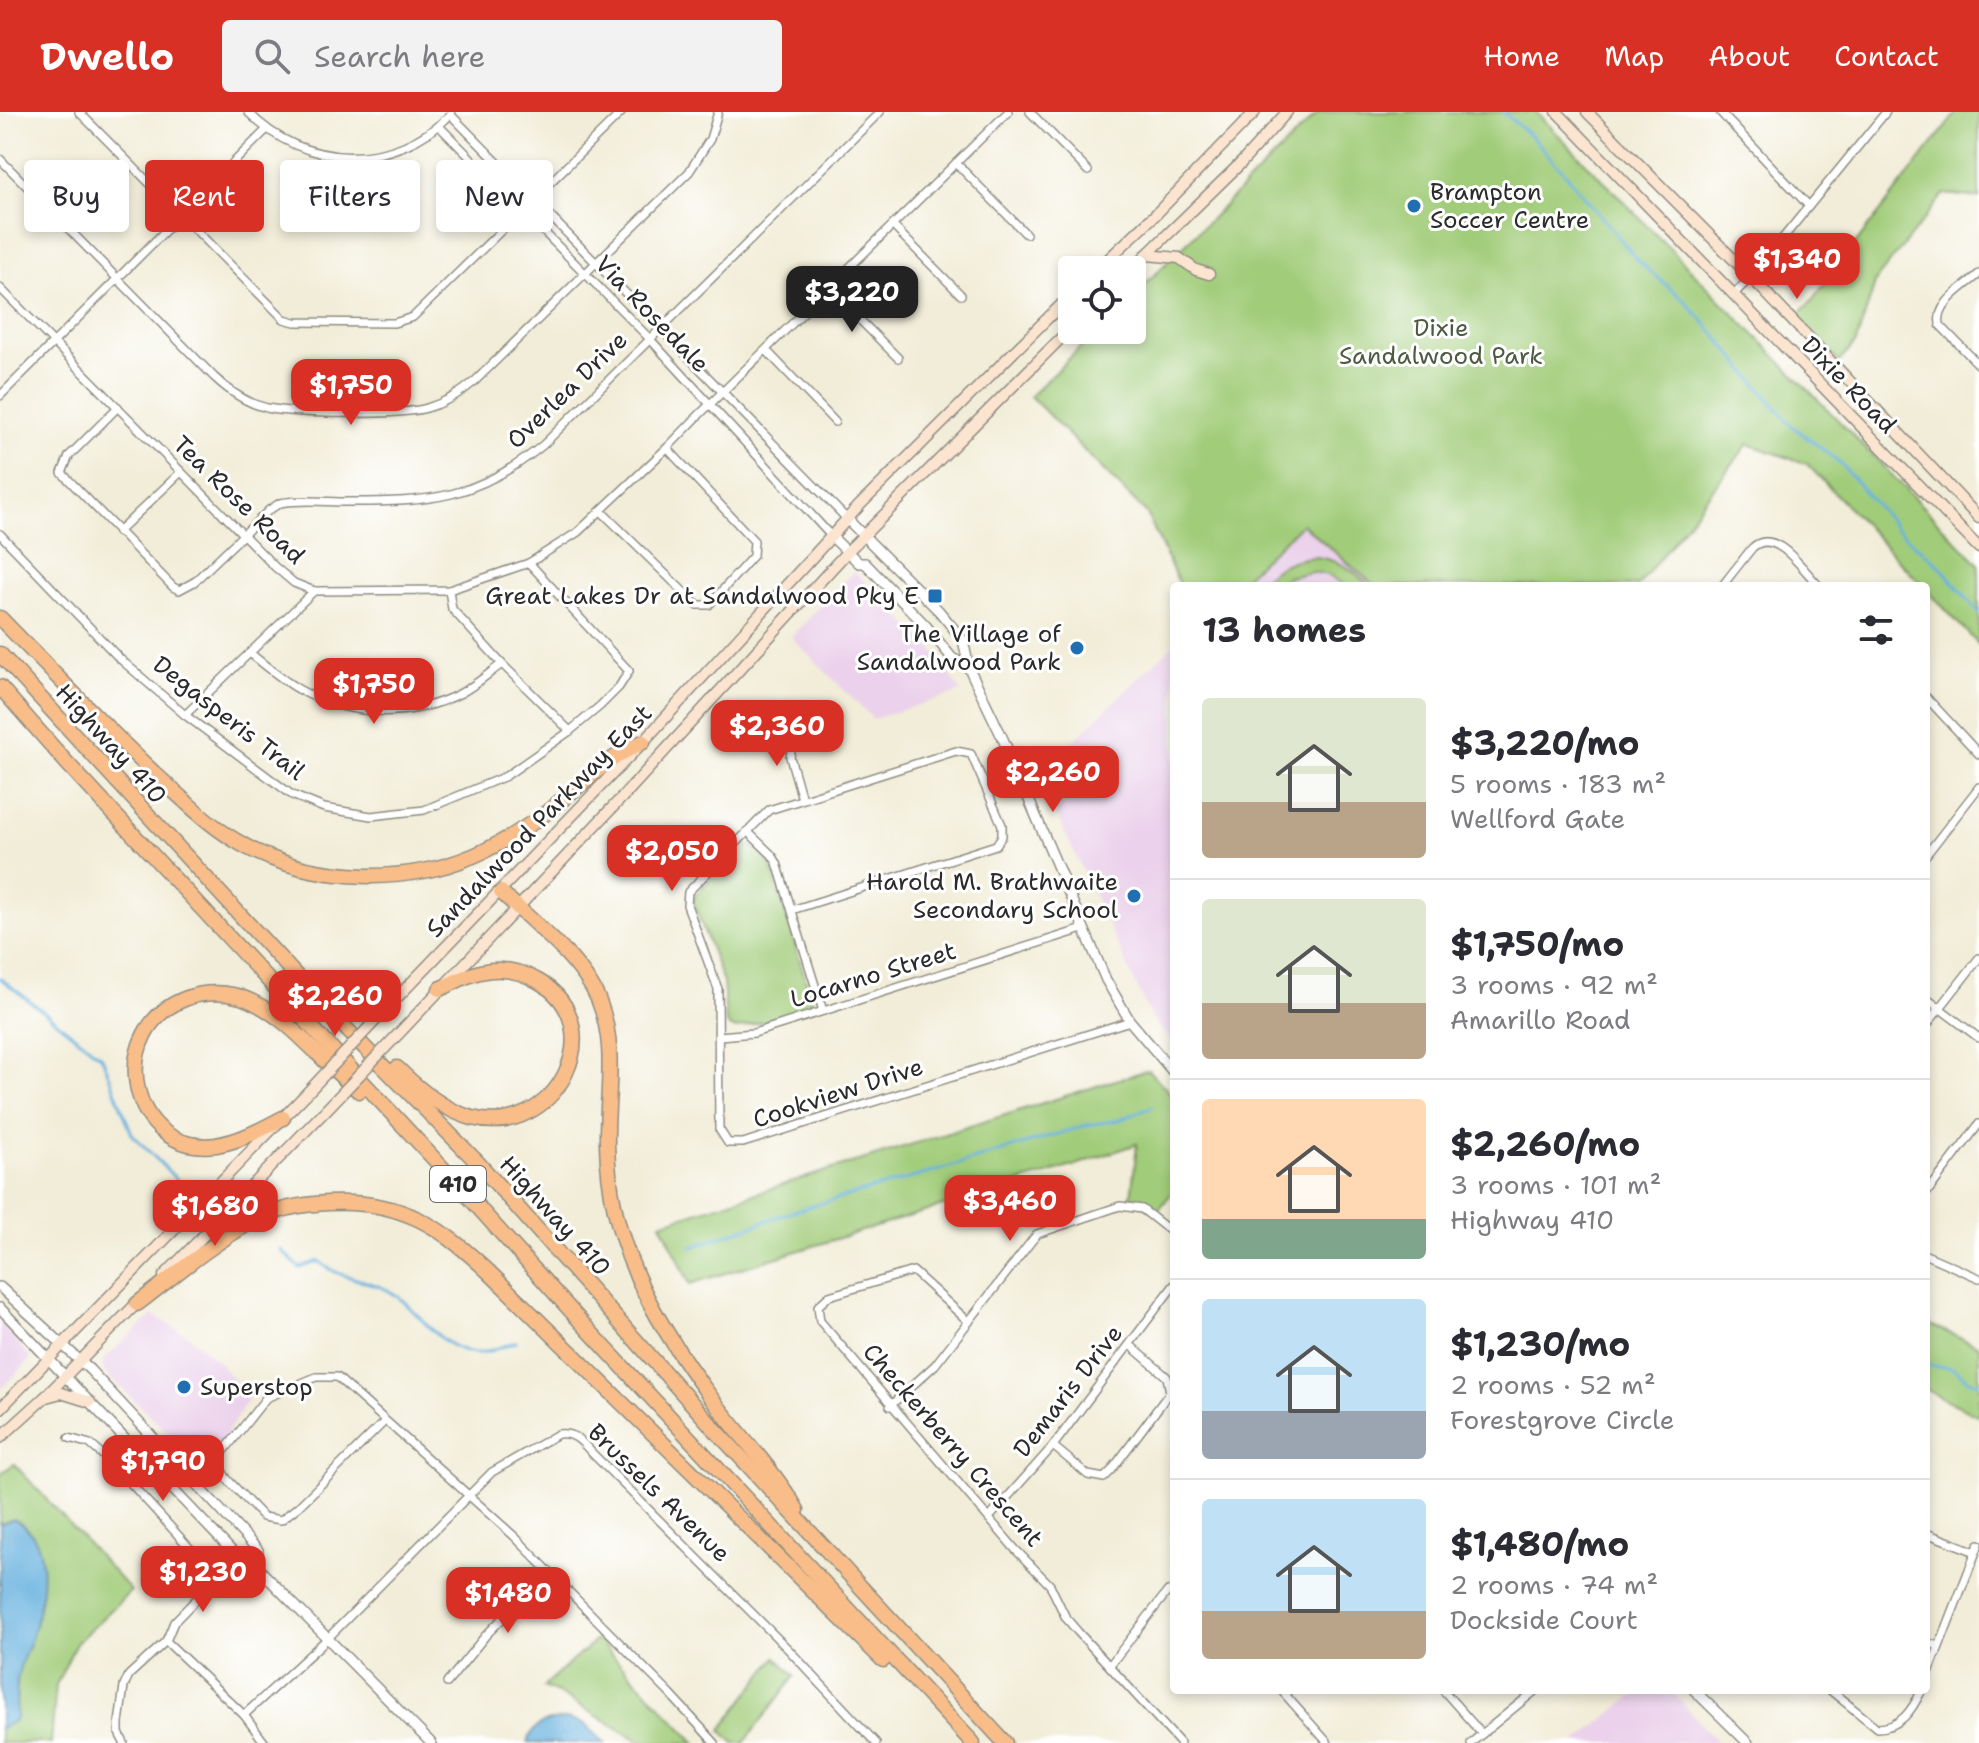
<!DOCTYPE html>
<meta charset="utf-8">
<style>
:root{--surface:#fff;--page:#f2f2f3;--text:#2b2b33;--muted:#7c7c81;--line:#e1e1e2;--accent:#d93025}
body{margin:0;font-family:"Shantell Sans",sans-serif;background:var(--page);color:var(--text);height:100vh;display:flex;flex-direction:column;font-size:30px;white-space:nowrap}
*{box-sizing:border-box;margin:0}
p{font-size:26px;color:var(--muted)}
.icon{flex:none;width:44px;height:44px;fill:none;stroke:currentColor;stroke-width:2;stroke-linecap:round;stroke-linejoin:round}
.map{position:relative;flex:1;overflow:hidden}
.panel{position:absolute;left:1170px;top:470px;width:760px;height:1112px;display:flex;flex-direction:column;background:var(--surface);border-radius:8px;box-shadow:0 4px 12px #0003}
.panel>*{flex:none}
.top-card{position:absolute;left:24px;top:48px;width:760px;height:72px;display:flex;gap:16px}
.tools{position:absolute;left:1058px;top:144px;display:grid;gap:16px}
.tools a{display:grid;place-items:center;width:88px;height:88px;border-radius:8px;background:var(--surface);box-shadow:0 4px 12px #0003;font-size:40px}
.price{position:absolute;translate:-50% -68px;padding:0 18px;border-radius:16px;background:var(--accent);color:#fff;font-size:26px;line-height:52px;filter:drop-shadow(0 2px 4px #0008)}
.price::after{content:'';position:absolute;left:50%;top:48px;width:24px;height:18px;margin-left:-12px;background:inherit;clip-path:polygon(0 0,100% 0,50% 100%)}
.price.active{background:#222;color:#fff}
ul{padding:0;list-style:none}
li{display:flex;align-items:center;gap:24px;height:200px;padding:0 32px}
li+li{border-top:2px solid var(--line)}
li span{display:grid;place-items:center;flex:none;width:224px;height:160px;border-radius:8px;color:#555}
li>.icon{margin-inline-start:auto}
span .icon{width:96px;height:96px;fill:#fffc;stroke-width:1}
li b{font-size:34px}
h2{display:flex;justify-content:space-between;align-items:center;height:96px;padding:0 32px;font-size:34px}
.pill{padding:0 28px;border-radius:8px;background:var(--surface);box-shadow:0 4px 12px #0003;font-size:28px;line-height:72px}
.pill.active{background:var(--accent);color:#fff}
header{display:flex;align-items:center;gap:48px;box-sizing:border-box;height:112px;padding:0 40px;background:var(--accent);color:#fff}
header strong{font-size:38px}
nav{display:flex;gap:44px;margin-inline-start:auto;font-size:28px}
.search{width:560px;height:72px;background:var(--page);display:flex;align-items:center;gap:20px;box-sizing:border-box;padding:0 28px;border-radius:8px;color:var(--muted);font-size:30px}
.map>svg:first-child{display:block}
.built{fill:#ebd1eb}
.green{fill:#a1cc79;stroke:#667c52;stroke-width:2}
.water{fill:#66b1de;stroke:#486e84;stroke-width:2}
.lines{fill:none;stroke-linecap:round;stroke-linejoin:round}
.stream{stroke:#66b1de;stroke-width:3}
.minor-casing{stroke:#8e8c82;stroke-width:10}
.tertiary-casing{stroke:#8e8c82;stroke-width:12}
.secondary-casing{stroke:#8e8c82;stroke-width:13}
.motorway-casing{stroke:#8e8c82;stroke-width:17}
.minor{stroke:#fff;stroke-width:7}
.tertiary{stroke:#fff;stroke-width:9}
.secondary{stroke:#fce5d0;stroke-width:10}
.motorway{stroke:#f8bd89;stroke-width:14}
.secondary-bridge-casing{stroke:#8e8c82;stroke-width:13;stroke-linecap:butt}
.secondary-bridge{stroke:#fce5d0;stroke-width:10}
.poi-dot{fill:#1f6fb2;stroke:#fff;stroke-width:3}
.labels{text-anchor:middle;stroke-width:6;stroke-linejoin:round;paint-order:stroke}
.shield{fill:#fff;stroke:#6b6b6b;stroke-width:2}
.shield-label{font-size:22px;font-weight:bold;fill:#2b2b2b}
.poi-label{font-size:24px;fill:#2b2b2b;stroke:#fff;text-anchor:end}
.street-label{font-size:24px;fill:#2b2b2b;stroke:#fff}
.park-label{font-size:24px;fill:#4e5b42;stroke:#fff}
</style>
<header>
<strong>Dwello</strong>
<div class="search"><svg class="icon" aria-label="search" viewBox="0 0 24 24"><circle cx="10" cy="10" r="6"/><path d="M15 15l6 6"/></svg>Search here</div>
<nav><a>Home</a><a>Map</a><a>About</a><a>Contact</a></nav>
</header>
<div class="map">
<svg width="1979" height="1631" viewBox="0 0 1979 1631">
<rect width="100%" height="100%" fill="#fff"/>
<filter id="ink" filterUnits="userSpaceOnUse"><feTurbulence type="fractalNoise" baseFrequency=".0125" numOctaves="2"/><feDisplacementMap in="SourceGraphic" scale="16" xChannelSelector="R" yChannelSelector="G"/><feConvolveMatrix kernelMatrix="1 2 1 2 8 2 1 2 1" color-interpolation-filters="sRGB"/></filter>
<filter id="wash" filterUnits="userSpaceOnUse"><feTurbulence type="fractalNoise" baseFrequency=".006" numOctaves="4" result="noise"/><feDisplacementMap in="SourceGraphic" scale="32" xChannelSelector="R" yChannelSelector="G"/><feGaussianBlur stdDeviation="1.8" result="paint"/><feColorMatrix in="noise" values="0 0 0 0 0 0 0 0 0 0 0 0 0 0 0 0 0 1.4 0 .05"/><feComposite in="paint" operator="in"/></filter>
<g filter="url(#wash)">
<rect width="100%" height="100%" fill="#f2edd8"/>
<g class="built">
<polygon points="1302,412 1375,474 1235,474"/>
<polygon points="854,459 933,538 961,580 873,607 791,525"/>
<polygon points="1174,532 1174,933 1151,905 1038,663"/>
<polygon points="153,1203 190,1225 217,1249 249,1286 205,1356 103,1259 103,1248"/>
<polygon points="0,1210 31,1247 0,1278"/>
<polygon points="1640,1578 1671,1578 1718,1631 1575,1631"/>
</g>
<g class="green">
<polygon points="1319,0 1536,0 1979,452 1979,533 1926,477 1926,474 1923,474 1807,352 1748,332 1638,474 1375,474 1302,412 1235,474 1180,474 1147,402 1030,284 1099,218 1132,218 1132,185"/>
<polygon points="1957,0 1979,0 1979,86 1944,82 1876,168 1856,231 1839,250 1797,204 1810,191"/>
<path d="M 1314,445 C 1338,447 1353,457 1369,474 L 1346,474 L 1328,463 L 1312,460 L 1288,465 L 1276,474 L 1258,474 C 1272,455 1290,447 1314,445 Z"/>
<polygon points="749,733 756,736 771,753 812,889 807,898 736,917 729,914 726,909 723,870 693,789 696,782 740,736"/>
<polygon points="1148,958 1174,985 1174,1078 1157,1100 1131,1086 1137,1032 1076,1053 690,1172 661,1111"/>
<polygon points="1926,1211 1979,1234 1979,1304 1926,1278"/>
<polygon points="14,1352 131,1479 76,1531 56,1573 51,1631 0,1631 0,1362"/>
<polygon points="597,1527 696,1631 643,1631 558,1581 543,1575"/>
<polygon points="776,1545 795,1564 744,1631 734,1631 721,1618"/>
</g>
<g class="water">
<path d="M 13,1407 C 55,1426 43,1487 32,1524 C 28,1536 22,1547 19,1559 C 15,1574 17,1593 16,1608 L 0,1617 L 0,1412 Z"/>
<path d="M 568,1607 L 585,1612 L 605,1631 L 527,1631 C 534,1609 549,1608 568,1607 Z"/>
</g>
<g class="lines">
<g class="stream">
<polyline points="1503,0 1533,26 1563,59 1640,151 1683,187 1712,219 1792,314 1839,350 1896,416 1940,454 1979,501"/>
<polyline points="0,866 102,945 132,1022 177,1068"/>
<polyline points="692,1135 794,1099 933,1060 1087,1013 1119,1008 1152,995"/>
<path d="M 281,1138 L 300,1156 L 319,1149 C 340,1169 373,1166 397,1184 C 422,1203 440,1237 475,1241 C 486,1242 505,1233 516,1230"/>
<polyline points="1926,1253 1953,1256 1968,1268 1979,1271"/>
</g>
</g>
</g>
<g filter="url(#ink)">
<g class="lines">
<defs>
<g id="minor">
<polyline points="79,0 284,207 295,210 394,211 413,205 622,0"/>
<path d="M 248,0 C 304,58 394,60 451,2"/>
<polyline points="1030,0 1088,59"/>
<polyline points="1720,0 1809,94"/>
<polyline points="451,3 847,407"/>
<polyline points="439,14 649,226 831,424"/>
<path d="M 0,47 L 214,265 C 229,279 246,291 267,296 C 295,302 400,304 427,296 C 445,291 461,281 475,269 L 689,60 L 710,27 L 718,0"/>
<polyline points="956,51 1026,122"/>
<polyline points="893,114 961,183"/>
<path d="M 1979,162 C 1965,175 1935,191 1940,213 L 1979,253"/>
<polyline points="0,176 275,455 294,471 314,479 449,478 529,451 578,420 669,334 701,301 1008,0"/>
<polyline points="828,176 898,246"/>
<polyline points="1735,181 1751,165 1886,0"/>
<polyline points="766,238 835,310"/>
<polyline points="0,284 266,18"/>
<path d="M 118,295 L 69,344 L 62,361 L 173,475 L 179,478 L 194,470 L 269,398 L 280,391 C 302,387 326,390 348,390 C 431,390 477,387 543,333 L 880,0"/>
<polyline points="601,399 697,493 709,493 753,444 754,429 667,336"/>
<polyline points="118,420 181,360"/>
<polyline points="0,422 119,546 185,603 292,683 324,696 371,704 424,698 506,664 570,619 600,594 619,575 629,559 529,451"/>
<path d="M 1722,474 L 1752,436 C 1775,414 1803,458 1819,474"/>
<polyline points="449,478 452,497 502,552 570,619"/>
<path d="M 250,541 C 266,554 282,568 300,578 C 349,605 411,607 461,581 C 476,573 489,561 502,552"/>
<polyline points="1926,585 1979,642"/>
<polyline points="185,603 314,479"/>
<polyline points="794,623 790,645 802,687"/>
<polyline points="747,719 772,743 777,751 823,899"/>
<polyline points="1926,743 1979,675"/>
<polyline points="792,798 996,733 1002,724 1002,713 971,642 956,639 769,698 688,780 687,793 718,877 719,1017 728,1031 743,1031 1130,909"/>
<polyline points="1926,886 1979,926"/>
<polyline points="1926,914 1979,846"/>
<polyline points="719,924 754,921 1083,817"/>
<polyline points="1926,1082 1979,1012"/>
<polyline points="1926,1143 1979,1166"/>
<polyline points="969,1210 913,1159 829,1184 818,1194 820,1209 1015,1437 1050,1473 1066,1506 1078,1520 1180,1631"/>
<polyline points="890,1294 935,1253 1037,1122 1120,1094 1142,1097 1174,1122"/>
<polyline points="385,1309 299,1394 281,1408 263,1405 228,1368 219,1355 221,1343 266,1286 316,1265 337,1265 514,1424 671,1583 715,1631"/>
<polyline points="69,1326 90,1332 114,1353 208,1456 210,1473 174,1510 166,1529 129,1563 124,1574 119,1611 119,1621 124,1631"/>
<polyline points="1053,1334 1088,1363 1104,1366 1111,1359 1170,1280 1167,1265 1130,1233"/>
<polyline points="989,1406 1053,1334 1174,1173"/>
<polyline points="1926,1421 1976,1440"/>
<polyline points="166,1529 244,1603 265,1631"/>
<polyline points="1926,1530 1939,1534"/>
<polyline points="1110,1553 1168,1479 1174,1478"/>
<polyline points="1926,1568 1979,1432"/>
<polyline points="447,1571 486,1523 549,1460"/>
<polyline points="1281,1578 1328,1631"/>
<polyline points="1443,1578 1482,1622"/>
<path d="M 1830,1578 L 1877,1616 C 1901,1616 1912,1598 1922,1578"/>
<path d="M 244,1603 L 328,1526 L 492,1360 L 558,1322 C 575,1320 582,1330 593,1342 L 789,1538 L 876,1631"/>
<polyline points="1471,1631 1536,1578"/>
</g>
<g id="tertiary">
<polyline points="847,407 939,499 963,528 969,556 1003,627 1106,868 1130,909 1174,961"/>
<polyline points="831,424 859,451 865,451 927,515 952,546 969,556"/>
<polyline points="0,1175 90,1258 258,1438 258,1456"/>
<polyline points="0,1196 245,1453 258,1456 431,1631"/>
<polyline points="1694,1578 1748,1631"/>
</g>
<g id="secondary">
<polyline points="1557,0 1979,436"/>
<polyline points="1587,0 1751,165 1979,406"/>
<polyline points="1146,143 1179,146 1196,158 1209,162"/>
<polyline points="1097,158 1157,101 1255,0"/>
<polyline points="1131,158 1242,50 1287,0"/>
<polyline points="388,895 643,630 860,393 1072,182"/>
<polyline points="405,915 629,678 847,440 1072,215"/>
<polyline points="164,1164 325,999"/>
<polyline points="46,1285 61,1281 90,1290"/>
<polyline points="0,1297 307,981"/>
<polyline points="0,1326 44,1286 141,1187"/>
</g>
<g id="motorway">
<path d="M 0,506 C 51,558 101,611 154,661 C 180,684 204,709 233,727 C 301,770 399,775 473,744 C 499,733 523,718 546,701 C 579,675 605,647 643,630"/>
<polyline points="0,542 323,893 478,1051 711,1313 1005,1631"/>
<polyline points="0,575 66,650 461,1076 582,1211 973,1631"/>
<path d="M 501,780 C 532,810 581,847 598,887 C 618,934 606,983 607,1032 C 608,1076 618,1121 636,1162 C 655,1206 683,1248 712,1287 C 740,1324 773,1357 797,1398"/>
<path d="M 397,956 C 418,977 443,998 472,1006 C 555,1028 615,913 538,869 C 519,858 501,855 480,860 C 466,863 453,871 440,877"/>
<path d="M 283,1006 C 262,1017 241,1029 216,1033 C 129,1044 103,917 187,886 C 204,880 223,880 241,885 C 289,902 320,950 359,979"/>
<path d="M 137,1192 C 174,1164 211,1132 251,1110 C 274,1098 302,1092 328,1091 C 403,1087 442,1115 494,1165 L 883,1548"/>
</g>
</defs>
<use href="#minor" class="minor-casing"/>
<use href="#tertiary" class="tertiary-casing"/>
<use href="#secondary" class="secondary-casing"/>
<use href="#motorway" class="motorway-casing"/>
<use href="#minor" class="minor"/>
<use href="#tertiary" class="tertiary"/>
<use href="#secondary" class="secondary"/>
<use href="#motorway" class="motorway"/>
<defs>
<g id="secondary-bridge">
<polyline points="307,981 388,895"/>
<polyline points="325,999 405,915"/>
</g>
</defs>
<use href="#secondary-bridge" class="secondary-bridge-casing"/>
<use href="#secondary-bridge" class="secondary-bridge"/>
</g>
</g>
<g class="poi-dot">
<circle cx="1414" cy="94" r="8"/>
<rect x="927" y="476" width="16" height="16" rx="4"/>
<circle cx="1077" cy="536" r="8"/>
<circle cx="1134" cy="784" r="8"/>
<circle cx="184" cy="1275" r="8"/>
</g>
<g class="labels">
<rect class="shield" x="430" y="1054" width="56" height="36" rx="6"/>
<g class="shield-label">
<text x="458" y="1080">410</text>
</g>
<g class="poi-label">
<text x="1430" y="88" text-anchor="start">Brampton<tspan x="1430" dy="28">Soccer Centre</tspan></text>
<text x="919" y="492">Great Lakes Dr at Sandalwood Pky E</text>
<text x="1061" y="530">The Village of<tspan x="1061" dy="28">Sandalwood Park</tspan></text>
<text x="1118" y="778">Harold M. Brathwaite<tspan x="1118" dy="28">Secondary School</tspan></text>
<text x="200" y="1283" text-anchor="start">Superstop</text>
</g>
<g class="street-label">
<text transform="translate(652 202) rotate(46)" y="8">Via Rosedale</text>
<text transform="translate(1849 273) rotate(46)" y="8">Dixie Road</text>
<text transform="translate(567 278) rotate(-44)" y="8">Overlea Drive</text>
<text transform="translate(239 388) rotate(44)" y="8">Tea Rose Road</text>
<text transform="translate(229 606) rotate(38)" y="8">Degasperis Trail</text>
<text transform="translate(111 632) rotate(48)" y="8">Highway 410</text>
<text transform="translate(539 709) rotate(-46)" y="8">Sandalwood Parkway East</text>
<text transform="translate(873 863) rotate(-17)" y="8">Locarno Street</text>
<text transform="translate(838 981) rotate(-18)" y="8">Cookview Drive</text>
<text transform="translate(555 1104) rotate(48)" y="8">Highway 410</text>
<text transform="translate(1068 1279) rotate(-52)" y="8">Demaris Drive</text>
<text transform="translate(953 1333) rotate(49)" y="8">Checkerberry Crescent</text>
<text transform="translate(659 1381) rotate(44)" y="8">Brussels Avenue</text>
</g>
<g class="park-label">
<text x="1441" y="224">Dixie<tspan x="1441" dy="28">Sandalwood Park</tspan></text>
</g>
</g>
</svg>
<div class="tools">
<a><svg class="icon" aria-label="locate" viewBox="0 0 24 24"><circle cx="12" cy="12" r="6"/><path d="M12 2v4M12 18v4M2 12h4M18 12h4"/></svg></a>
</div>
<b class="price" style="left:1797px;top:189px">$1,340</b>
<b class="price active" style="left:852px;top:222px">$3,220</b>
<b class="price" style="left:351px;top:315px">$1,750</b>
<b class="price" style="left:374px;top:614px">$1,750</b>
<b class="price" style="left:777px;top:656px">$2,360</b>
<b class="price" style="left:1053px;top:702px">$2,260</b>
<b class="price" style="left:672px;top:781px">$2,050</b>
<b class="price" style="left:335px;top:926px">$2,260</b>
<b class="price" style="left:1010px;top:1131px">$3,460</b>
<b class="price" style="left:215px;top:1136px">$1,680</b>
<b class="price" style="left:163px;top:1391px">$1,790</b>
<b class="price" style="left:203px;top:1502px">$1,230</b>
<b class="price" style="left:508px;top:1523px">$1,480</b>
<div class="top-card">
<a class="pill">Buy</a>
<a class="pill active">Rent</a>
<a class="pill">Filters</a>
<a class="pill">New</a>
</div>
<section class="panel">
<h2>13 homes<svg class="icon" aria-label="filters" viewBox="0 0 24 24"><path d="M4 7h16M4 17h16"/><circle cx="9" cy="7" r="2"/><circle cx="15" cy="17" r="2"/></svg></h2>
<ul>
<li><span style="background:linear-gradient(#dfe7d0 65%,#b9a48a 0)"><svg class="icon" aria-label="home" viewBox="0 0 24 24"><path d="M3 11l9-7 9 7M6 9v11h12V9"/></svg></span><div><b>$3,220/mo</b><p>5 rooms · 183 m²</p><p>Wellford Gate</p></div></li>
<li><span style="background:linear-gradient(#dfe7d0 65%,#b9a48a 0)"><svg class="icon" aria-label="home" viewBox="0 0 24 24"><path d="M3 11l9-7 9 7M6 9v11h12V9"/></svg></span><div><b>$1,750/mo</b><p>3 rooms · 92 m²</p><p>Amarillo Road</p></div></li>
<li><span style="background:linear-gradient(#ffd9b3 75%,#7fa58c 0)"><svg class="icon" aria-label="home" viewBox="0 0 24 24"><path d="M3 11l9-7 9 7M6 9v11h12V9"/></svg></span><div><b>$2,260/mo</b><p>3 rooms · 101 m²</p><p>Highway 410</p></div></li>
<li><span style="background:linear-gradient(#bfe0f5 70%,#9aa5b1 0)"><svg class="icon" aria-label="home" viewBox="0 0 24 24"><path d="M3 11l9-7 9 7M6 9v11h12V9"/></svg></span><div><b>$1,230/mo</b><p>2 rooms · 52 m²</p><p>Forestgrove Circle</p></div></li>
<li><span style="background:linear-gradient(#bfe0f5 70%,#b9a48a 0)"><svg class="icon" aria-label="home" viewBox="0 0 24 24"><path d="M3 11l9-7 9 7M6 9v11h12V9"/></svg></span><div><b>$1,480/mo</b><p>2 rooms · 74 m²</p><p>Dockside Court</p></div></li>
</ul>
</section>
</div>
